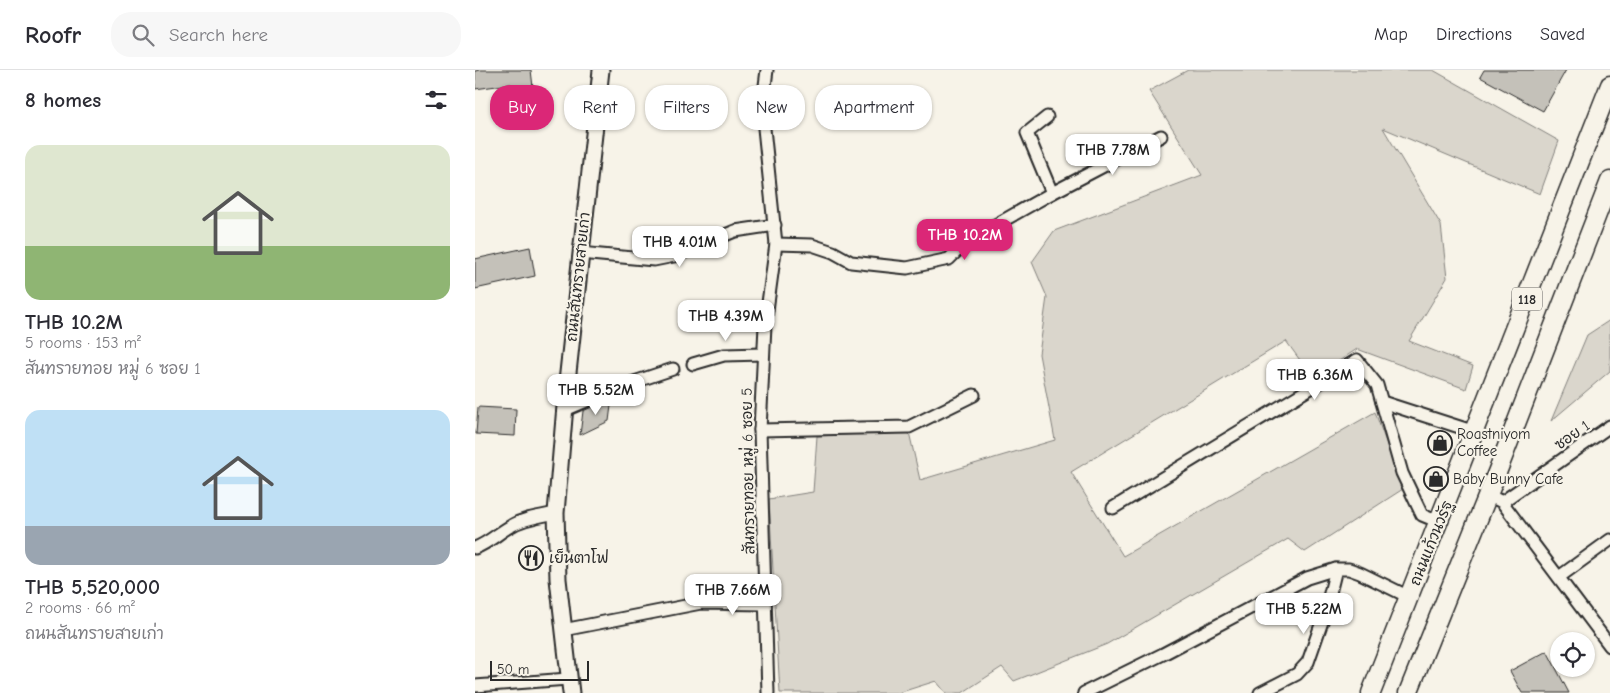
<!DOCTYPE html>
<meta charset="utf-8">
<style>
:root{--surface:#fff;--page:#f7f7f7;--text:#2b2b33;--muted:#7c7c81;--line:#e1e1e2;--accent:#db2777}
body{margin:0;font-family:"Comic Neue","Playpen Sans Thai",sans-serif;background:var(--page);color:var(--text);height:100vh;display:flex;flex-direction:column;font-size:19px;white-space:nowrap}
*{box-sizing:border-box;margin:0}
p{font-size:16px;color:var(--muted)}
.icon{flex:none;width:28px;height:28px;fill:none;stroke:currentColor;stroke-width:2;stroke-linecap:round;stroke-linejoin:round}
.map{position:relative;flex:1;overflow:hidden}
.sheet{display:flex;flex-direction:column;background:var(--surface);width:475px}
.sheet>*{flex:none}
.top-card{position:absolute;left:15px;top:15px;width:475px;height:45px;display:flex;gap:10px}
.buttons{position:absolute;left:1075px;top:562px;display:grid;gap:10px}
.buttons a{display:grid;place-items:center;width:45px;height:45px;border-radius:50%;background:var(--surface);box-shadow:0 1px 4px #0004;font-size:25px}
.scale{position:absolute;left:15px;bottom:12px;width:99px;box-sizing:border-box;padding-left:5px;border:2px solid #2b2b2b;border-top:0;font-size:14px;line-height:18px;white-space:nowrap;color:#2b2b2b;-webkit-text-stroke:4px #f7f3e8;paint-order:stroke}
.price{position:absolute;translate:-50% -42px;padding:0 11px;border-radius:10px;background:#fff;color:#222;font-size:16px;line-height:32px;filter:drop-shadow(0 1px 2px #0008)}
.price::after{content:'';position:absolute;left:50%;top:30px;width:15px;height:11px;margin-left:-8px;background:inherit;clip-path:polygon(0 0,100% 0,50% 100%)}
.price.active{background:var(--accent);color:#fff}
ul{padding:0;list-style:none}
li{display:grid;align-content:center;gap:10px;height:265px;padding:0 25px}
li span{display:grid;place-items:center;height:155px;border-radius:15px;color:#555}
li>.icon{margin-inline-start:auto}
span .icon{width:90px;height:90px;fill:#fffc;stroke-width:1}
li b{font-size:21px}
h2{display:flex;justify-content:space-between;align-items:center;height:60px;padding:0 25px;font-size:21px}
.pill{padding:0 18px;border-radius:20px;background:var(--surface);box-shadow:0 1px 4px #0004;font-size:18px;line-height:45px}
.pill.active{background:var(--accent);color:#fff}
header{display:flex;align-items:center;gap:30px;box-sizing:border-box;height:70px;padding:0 25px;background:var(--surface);border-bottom:1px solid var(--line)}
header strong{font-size:24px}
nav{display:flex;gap:28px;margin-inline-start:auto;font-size:18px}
.search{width:350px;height:45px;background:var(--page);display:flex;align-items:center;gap:12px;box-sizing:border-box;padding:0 18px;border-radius:20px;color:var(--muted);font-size:19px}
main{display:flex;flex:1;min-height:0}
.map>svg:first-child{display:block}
.green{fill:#dad6cc;stroke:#82807c}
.building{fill:#c4c1b9;stroke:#2b2b2b}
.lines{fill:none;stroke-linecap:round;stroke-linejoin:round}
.street-casing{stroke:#2b2b2b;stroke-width:15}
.secondary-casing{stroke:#2b2b2b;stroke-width:19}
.primary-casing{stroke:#2b2b2b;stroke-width:21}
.street{stroke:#f7f3e8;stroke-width:11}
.secondary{stroke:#f7f3e8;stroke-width:15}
.primary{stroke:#f7f3e8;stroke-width:18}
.labels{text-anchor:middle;stroke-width:4.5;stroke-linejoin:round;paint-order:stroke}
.shield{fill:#f7f3e8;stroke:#686764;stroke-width:1}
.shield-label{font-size:14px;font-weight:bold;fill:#2b2b2b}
.street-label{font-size:15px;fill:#2b2b2b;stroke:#f7f3e8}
.poi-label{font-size:15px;fill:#2b2b2b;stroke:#f7f3e8;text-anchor:start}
</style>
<header>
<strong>Roofr</strong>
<div class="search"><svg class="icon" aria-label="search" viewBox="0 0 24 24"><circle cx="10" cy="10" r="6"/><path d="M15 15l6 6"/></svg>Search here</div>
<nav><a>Map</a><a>Directions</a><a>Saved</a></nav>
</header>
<main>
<section class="sheet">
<h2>8 homes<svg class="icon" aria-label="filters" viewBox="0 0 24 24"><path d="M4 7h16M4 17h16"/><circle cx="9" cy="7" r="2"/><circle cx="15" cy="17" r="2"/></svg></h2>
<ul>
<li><span style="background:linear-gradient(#dfe7d0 65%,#8fb573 0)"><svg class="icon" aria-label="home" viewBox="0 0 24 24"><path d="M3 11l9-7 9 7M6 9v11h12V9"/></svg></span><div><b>THB 10.2M</b><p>5 rooms · 153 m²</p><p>สันทรายทอย หมู่ 6 ซอย 1</p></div></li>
<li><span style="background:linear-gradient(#bfe0f5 75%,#9aa5b1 0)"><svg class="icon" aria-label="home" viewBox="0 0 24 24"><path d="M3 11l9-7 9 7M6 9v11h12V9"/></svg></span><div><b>THB 5,520,000</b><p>2 rooms · 66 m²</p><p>ถนนสันทรายสายเก่า</p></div></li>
</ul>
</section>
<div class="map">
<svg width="1135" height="623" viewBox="0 0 1135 623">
<rect width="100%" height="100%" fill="#f7f3e8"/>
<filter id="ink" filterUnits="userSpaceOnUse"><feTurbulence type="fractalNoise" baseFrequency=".02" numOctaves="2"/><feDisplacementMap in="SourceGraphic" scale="10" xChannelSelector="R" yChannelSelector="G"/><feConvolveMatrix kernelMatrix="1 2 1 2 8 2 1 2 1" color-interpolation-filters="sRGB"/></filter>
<g filter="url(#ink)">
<g class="green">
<polygon points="958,0 1084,71 1065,124 908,58 966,155 972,208 934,271 998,296 991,319 882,279 838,308 811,271 596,402 648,486 900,342 928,419 830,482 813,469 632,574 539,611 527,597 487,623 471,623 461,611 423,623 305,623 294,429 338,422 342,366 434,362 445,410 580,370 564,284 572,227 557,192 579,161 727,105 674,21 713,0"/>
<polygon points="1135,250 1135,301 1076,351 1112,265"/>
</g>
<g class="building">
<polygon points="5,0 56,0 58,17 38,20 36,14 0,19 0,1"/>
<polygon points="1009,0 1091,0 1068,41 1005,7"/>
<polygon points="55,177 60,206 0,219 0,189"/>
<polygon points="137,328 134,351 105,365 108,341"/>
<polygon points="3,337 41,339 40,366 1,364"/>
<polygon points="1072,581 1094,623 1047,623 1035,601"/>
</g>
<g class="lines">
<defs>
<g id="street">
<polyline points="292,0 287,39 301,174 290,255 285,360 293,623"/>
<polyline points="577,123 686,66"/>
<polyline points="301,174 337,175 358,182 376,192 432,198 474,189 492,171 577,123 552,63 572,47"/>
<polyline points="105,183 179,190 199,186 260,161 300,155"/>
<polyline points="218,294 249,285 288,284"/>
<polyline points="907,332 1000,362"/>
<polyline points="90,340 147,316 198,299"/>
<polyline points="285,360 434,357 499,325"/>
<polyline points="1013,425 1027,432 1135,576"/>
<polyline points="1027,432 1135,356"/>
<polyline points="638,438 882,290 902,315 927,403 947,445 964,452"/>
<path d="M 0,478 C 15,472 23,463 36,456 C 49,448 67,446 81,443"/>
<polyline points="1084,507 1135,470"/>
<polyline points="88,560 226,533 290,534"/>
<polyline points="0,616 93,609"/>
<polyline points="609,623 688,584 832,508 861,499 874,499 885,503 934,527"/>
<polyline points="785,623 822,604 833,592 850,543 861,499"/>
</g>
<polyline id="secondary" points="96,623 83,509 81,443 92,312 126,0"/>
<g id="primary">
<polyline points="896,623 1135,15"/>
<polyline points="933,623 1023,400 1135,111"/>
</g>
</defs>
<use href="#street" class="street-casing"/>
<use href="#secondary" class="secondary-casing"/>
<use href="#primary" class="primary-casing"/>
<use href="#street" class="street"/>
<use href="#secondary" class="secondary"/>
<use href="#primary" class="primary"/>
</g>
</g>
<defs>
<symbol id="shop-ring" viewBox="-11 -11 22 22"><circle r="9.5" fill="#f7f3e8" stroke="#2b2b2b" stroke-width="1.5"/><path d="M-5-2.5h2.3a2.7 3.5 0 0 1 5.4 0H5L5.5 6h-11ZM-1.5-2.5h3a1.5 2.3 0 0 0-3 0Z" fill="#2b2b2b"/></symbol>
<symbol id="restaurant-ring" viewBox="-11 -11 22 22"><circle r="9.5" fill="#f7f3e8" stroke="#2b2b2b" stroke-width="1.5"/><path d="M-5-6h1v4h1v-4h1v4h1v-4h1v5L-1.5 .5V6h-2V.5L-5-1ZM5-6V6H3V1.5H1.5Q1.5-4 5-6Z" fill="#2b2b2b"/></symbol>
</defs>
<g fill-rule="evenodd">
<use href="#shop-ring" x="951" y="359" width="28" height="28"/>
<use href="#shop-ring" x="947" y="395" width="28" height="28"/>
<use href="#restaurant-ring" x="42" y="474" width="28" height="28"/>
</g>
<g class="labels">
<rect class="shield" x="1037" y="217.5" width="30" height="23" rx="4"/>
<g class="shield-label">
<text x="1052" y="234">118</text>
</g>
<g class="street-label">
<text transform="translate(103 207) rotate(-84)" y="5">ถนนสันทรายสายเก่า</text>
<text transform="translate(1097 365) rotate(-35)" y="5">ซอย 1</text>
<text transform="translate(273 401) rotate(-91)" y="5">สันทรายทอย หมู่ 6 ซอย 5</text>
<text transform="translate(956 473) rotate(-68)" y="5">ถนนแก้วนวรัฐ</text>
</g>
<g class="poi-label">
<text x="982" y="369">Roastniyom<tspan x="982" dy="17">Coffee</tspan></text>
<text x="978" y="414">Baby Bunny Cafe</text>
<text x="74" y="493">เย็นตาโฟ</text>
</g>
</g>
</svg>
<div class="buttons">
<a><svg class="icon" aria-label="locate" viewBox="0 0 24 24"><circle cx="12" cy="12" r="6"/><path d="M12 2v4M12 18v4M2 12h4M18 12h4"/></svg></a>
</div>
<div class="scale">50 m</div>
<b class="price" style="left:638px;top:106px">THB 7.78M</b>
<b class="price active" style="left:490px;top:191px">THB 10.2M</b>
<b class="price" style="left:205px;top:198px">THB 4.01M</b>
<b class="price" style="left:251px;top:272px">THB 4.39M</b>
<b class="price" style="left:840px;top:331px">THB 6.36M</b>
<b class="price" style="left:121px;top:346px">THB 5.52M</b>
<b class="price" style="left:258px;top:546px">THB 7.66M</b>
<b class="price" style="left:829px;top:565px">THB 5.22M</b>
<div class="top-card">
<a class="pill active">Buy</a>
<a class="pill">Rent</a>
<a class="pill">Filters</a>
<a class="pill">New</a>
<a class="pill">Apartment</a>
</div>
</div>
</main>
